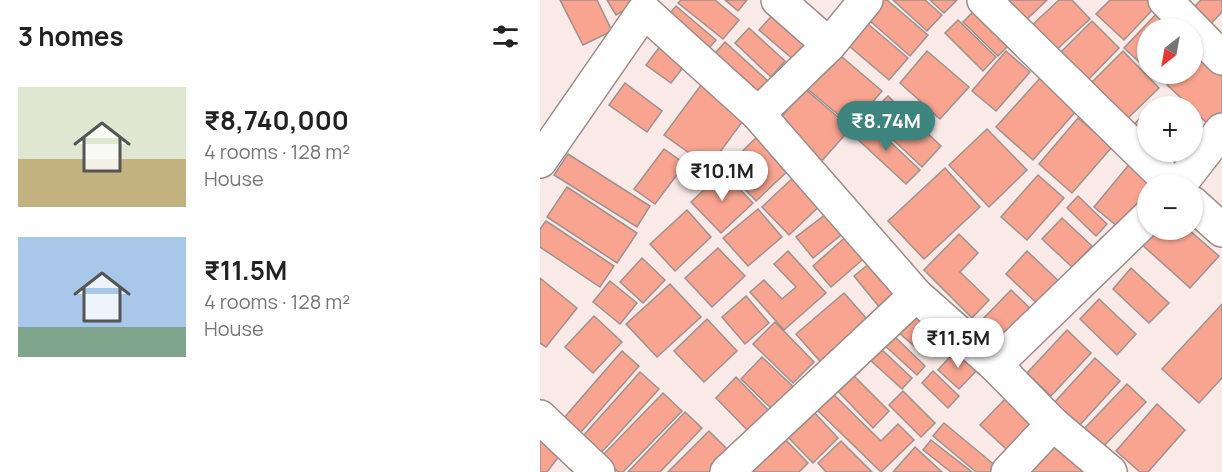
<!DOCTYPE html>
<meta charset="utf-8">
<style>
:root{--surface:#fff;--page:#f2f2f2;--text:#222;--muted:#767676;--accent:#3d847e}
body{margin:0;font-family:Manrope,sans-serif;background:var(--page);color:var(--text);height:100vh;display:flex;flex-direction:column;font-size:22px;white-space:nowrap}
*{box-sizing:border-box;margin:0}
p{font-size:20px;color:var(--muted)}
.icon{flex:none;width:33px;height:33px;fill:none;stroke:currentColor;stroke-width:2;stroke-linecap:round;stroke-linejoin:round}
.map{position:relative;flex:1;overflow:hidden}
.panel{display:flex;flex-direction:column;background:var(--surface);width:540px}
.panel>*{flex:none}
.needle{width:39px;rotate:211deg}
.buttons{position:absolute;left:597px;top:18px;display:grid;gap:12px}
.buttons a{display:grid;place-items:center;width:66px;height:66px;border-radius:50%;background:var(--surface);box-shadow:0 2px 4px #0004;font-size:30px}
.price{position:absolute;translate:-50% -51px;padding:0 14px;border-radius:21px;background:#fff;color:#222;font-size:20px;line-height:39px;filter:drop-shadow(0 2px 3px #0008)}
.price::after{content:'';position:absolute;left:50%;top:36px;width:18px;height:14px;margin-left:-9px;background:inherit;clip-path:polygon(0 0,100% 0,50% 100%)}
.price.on{background:var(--accent);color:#fff}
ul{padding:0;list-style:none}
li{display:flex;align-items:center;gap:18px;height:150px;padding:0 18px}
li span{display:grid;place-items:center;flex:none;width:168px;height:120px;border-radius:0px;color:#555}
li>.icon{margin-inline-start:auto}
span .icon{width:72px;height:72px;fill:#fffc;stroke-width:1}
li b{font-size:26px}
h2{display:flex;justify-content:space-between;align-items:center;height:72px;padding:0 18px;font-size:26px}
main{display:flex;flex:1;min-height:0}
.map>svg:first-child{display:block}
.building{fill:#f8a490;stroke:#9e918e;stroke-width:1.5}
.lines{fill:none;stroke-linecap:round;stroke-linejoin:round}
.minor-casing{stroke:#9a8c89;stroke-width:36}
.minor{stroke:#fff;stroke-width:33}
</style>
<main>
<section class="panel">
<h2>3 homes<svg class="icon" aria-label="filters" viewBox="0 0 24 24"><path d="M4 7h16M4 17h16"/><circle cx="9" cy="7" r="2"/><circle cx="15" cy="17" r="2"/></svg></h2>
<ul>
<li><span style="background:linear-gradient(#dfe7d0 60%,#c2b280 0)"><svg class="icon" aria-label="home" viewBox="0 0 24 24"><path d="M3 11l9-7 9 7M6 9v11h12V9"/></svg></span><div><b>₹8,740,000</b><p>4 rooms · 128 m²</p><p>House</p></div></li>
<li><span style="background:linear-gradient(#a9c7e8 75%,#7fa58c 0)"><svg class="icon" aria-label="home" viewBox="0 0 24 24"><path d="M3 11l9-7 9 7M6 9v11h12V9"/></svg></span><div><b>₹11.5M</b><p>4 rooms · 128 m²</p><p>House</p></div></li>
</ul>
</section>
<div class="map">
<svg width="682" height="472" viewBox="0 0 682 472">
<rect width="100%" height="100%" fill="#f9eae7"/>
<g class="building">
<polygon points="20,0 57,0 72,31 43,45"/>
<polygon points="67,0 96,0 97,3 76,15"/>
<polygon points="141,0 175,0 199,20 183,39 138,3"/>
<polygon points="185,0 207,0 198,11"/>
<polygon points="334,0 347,0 388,35 370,56 322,14"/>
<polygon points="353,0 385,0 402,15 387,31"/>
<polygon points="390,0 417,0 404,13"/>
<polygon points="464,0 507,0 485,21"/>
<polygon points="519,0 532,0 550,19 514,52 490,27"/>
<polygon points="570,0 612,0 617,5 584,40 556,14"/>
<polygon points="661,0 682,0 682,12 667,28 650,11"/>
<polygon points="136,6 176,40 164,54 124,20"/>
<polygon points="241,6 283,43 262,67 219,30"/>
<polygon points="437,8 472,42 458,56 423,22"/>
<polygon points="621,9 642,28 608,28 608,70 584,48"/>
<polygon points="321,18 368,58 349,80 302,40"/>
<polygon points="418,20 456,57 443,71 405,33"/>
<polygon points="552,21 579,48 547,81 519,54"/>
<polygon points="209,28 245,61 231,77 195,43"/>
<polygon points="124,41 149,60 131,83 106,65"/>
<polygon points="185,42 229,82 214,98 170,59"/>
<polygon points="295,51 342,91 312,126 265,87"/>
<polygon points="387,51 429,87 400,119 360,83"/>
<polygon points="466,51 490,72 456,111 432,91"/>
<polygon points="583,51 619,88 586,120 550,84"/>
<polygon points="661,51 682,71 682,116 671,127 652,109 652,106 650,106 627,85 639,74 652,74 652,60"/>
<polygon points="501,77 537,110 493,160 456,127"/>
<polygon points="164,81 208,114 169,167 124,135"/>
<polygon points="85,83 122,111 107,132 69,105"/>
<polygon points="265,89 311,128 280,163 235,124"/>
<polygon points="348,96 401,146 382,167 328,116"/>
<polygon points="608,111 608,144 590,128"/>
<polygon points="538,118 572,147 532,193 499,164"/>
<polygon points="327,120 380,170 366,184 313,135"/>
<polygon points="447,129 487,170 449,207 409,165"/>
<polygon points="221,133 253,166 216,201 185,168"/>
<polygon points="124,149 145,164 115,204 94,189"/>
<polygon points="615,152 647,152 631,167"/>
<polygon points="28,154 110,206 97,227 14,175"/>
<polygon points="592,161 620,184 608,184 608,204 584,232 554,207"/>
<polygon points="405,168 440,207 384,259 348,221"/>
<polygon points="183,172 213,203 181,233 151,202"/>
<polygon points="259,172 286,200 249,235 222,207"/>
<polygon points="498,175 524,198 487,240 461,217"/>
<polygon points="27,187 97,233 77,263 7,217"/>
<polygon points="538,196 567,224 556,236 527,208"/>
<polygon points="218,209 242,237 208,266 183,238"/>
<polygon points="147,210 171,237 135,271 110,244"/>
<polygon points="290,211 306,231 273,258 256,237"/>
<polygon points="522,218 552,246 532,267 502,239"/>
<polygon points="6,221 74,266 60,287 0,247 0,229"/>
<polygon points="611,230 649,230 679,256 650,288 599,242"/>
<polygon points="309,234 328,255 291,287 273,266"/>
<polygon points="419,234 438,253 420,272 449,300 432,318 384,270"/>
<polygon points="178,248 205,276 172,307 145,278"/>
<polygon points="248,251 286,293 244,330 210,292 224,280 242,299 256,287 234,264"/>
<polygon points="487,251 525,287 504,310 466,274"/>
<polygon points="102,258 125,280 103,303 80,282"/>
<polygon points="336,258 363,289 340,308 314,276"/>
<polygon points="591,268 629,303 609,323 573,289"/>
<polygon points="0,278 37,308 6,347 0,343"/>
<polygon points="70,281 97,303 80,324 53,302"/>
<polygon points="130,284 161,317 117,357 86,324"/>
<polygon points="471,290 495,313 462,347 438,324"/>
<polygon points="304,293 334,327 286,368 256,334"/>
<polygon points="206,296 229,323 205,344 182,317"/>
<polygon points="559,299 596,334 577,355 540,319"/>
<polygon points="682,304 682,378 659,403 622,369"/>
<polygon points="377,310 401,331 382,353 358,332"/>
<polygon points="54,316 82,342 53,373 25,347"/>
<polygon points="167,319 197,351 164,382 134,351"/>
<polygon points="235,322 274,362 253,383 213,344"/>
<polygon points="527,330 551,353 511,396 487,373"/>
<polygon points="352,334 385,366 377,375 342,343"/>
<polygon points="340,348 372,378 362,389 329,359"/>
<polygon points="417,349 438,369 419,389 398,370"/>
<polygon points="82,351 99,366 34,440 17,426"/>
<polygon points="222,357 262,395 240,417 201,379"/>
<polygon points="555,358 580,381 537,428 512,405"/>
<polygon points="309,371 349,411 333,428 293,386"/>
<polygon points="393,371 419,396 408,408 382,383"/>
<polygon points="100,372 119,389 61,453 43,436"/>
<polygon points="196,377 235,417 214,437 176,398"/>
<polygon points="587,384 606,402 561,449 542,431"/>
<polygon points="363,391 395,423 381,437 349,405"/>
<polygon points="291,392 341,441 358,424 374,440 341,472 275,408"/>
<polygon points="123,393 142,411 83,472 78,472 62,456"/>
<polygon points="467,397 503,430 476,458 440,425"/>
<polygon points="617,404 645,430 608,472 600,472 576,451"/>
<polygon points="272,410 298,438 273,463 246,435"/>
<polygon points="145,412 162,428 120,472 88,472"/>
<polygon points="404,423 457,467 453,472 436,472 393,436"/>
<polygon points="169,431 193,455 176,472 128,472"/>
<polygon points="515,436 548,467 544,472 486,472"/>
<polygon points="243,437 268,463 259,472 210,472"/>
<polygon points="0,439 20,455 7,472 0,472"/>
<polygon points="391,440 432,472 411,472 383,450"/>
<polygon points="301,441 332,472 286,472 278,463"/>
<polygon points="375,447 402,472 353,472"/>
</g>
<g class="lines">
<defs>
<g id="minor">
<polyline points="238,0 289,45"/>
<polyline points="444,0 632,184"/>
<polyline points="625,0 682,58"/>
<polyline points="218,114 289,45 326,0"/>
<polyline points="0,161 104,11 218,114 376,295 455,365 513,424 570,472"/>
<polyline points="640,184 682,130"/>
<polyline points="652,203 682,230"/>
<polyline points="455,365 608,217"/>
<polyline points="0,417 58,472"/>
<polyline points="187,472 376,295"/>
<polyline points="468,472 513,424"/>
</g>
</defs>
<use href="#minor" class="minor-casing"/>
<use href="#minor" class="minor"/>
</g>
</svg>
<div class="buttons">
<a><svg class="needle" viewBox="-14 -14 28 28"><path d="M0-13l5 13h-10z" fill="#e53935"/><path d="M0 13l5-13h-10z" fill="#767676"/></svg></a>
<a>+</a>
<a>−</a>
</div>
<b class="price on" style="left:346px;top:152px">₹8.74M</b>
<b class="price" style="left:182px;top:202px">₹10.1M</b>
<b class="price" style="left:418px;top:369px">₹11.5M</b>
</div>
</main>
